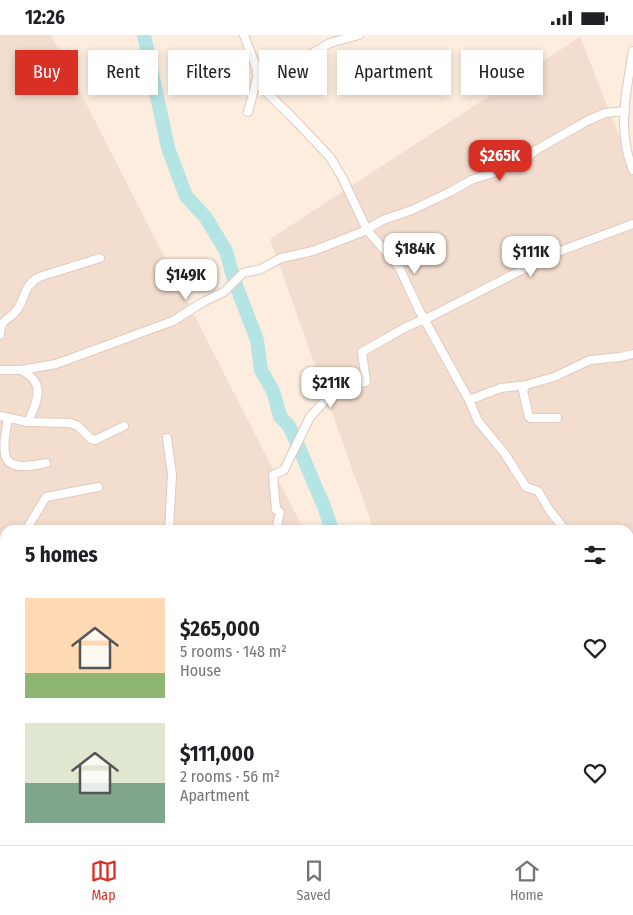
<!DOCTYPE html>
<meta charset="utf-8">
<style>
:root{--surface:#fff;--page:#f2f2f2;--text:#202124;--muted:#757577;--line:#e0e0e0;--accent:#d93025}
body{margin:0;font-family:"Fira Sans Condensed",sans-serif;background:var(--page);color:var(--text);height:100vh;display:flex;flex-direction:column;font-size:19px;white-space:nowrap}
*{box-sizing:border-box;margin:0}
p{font-size:16px;color:var(--muted)}
.icon{flex:none;width:28px;height:28px;fill:none;stroke:currentColor;stroke-width:2;stroke-linecap:round;stroke-linejoin:round}
.map{position:relative;flex:1;overflow:hidden}
.details{position:absolute;left:0px;top:490px;width:634px;height:320px;display:flex;flex-direction:column;background:var(--surface);border-radius:15px 15px 0 0;box-shadow:0 2px 8px #0003}
.details>*{flex:none}
.guide{position:absolute;left:15px;top:15px;width:604px;height:45px;display:flex;gap:10px}
.price{position:absolute;translate:-50% -42px;padding:0 11px;border-radius:10px;background:#fff;color:#222;font-size:16px;line-height:32px;filter:drop-shadow(0 1px 2px #0008)}
.price::after{content:'';position:absolute;left:50%;top:30px;width:15px;height:11px;margin-left:-8px;background:inherit;clip-path:polygon(0 0,100% 0,50% 100%)}
.price.current{background:var(--accent);color:#fff}
ul{padding:0;list-style:none}
li{display:flex;align-items:center;gap:15px;height:125px;padding:0 25px}
li span{display:grid;place-items:center;flex:none;width:140px;height:100px;border-radius:0px;color:#555}
li>.icon{margin-inline-start:auto}
span .icon{width:60px;height:60px;fill:#fffc;stroke-width:1}
li b{font-size:21px}
h2{display:flex;justify-content:space-between;align-items:center;height:60px;padding:0 25px;font-size:21px}
.chip{padding:0 18px;border-radius:0px;background:var(--surface);box-shadow:0 2px 8px #0003;font-size:18px;line-height:45px}
.chip.current{background:var(--accent);color:#fff}
.status{display:flex;justify-content:space-between;align-items:center;height:35px;padding:0 25px;background:var(--surface);direction:ltr}
.status svg{height:14px;fill:currentColor}
.dock{display:flex;justify-content:space-around;align-items:center;height:70px;border-top:1px solid var(--line);background:var(--surface);font-size:14px;color:var(--muted)}
.dock a{display:grid;justify-items:center;gap:2px}
.dock .current{color:var(--accent)}
.map>svg:first-child{display:block}
.residential{fill:#f3ddce}
.lines{fill:none;stroke-linecap:round;stroke-linejoin:round}
.river{stroke:#b5e4e4;stroke-width:14}
.minor-casing{stroke:#e1cabf;stroke-width:10}
.minor{stroke:#fff;stroke-width:8}
</style>
<div class="status"><b>12:26</b><svg viewBox="0 0 49 12"><path d="M0 12V9h3v3zM5 12V6h3v6zM10 12V3h3v9zM15 12V0h3v12zM26 1h20v11H26zM47 4h2v5h-2z"/></svg></div>
<div class="map">
<svg width="633" height="810" viewBox="0 0 633 810">
<rect width="100%" height="100%" fill="#fceddf"/>
<g class="residential">
<polygon points="0,0 51,0 304,495 5,495 5,805 629,805 629,604 633,618 633,810 0,810"/>
<polygon points="580,2 633,136 633,554 629,556 629,495 374,495 270,204"/>
</g>
<g class="lines">
<g class="river">
<polyline points="144,0 168,113 186,161 206,183 226,216 234,245 257,305 261,335 273,356 280,381 289,391 297,408 325,474 332,495"/>
<polyline points="431,805 432,810"/>
</g>
<defs>
<g id="minor">
<polyline points="244,0 256,32 260,51 290,80 330,122 343,144 367,195 399,232 419,275 469,365 478,386 505,419 526,452 538,456 550,476 565,495"/>
<path d="M 633,16 C 626,56 617,97 633,135"/>
<polyline points="257,38 264,30 304,23 330,8 359,0"/>
<polyline points="248,77 257,43"/>
<path d="M 0,300 C 1,281 9,287 17,275 C 27,261 22,252 39,242 L 100,223"/>
<polyline points="0,335 21,335 56,329 173,286 203,267 224,257 243,238 261,234 281,223 313,216 362,197 383,185 412,175 450,157 471,145 518,130 536,115 587,86 605,78 625,76"/>
<path d="M 21,335 C 47,348 37,366 28,387"/>
<polyline points="469,365 501,353 526,350"/>
<polyline points="0,381 28,387 70,388 78,391 91,404 95,405 124,391"/>
<path d="M 8,383 C 1,424 0,438 46,428"/>
<polyline points="557,383 531,383 529,382 523,356 526,350 554,342 590,325 620,322 633,319"/>
<polyline points="167,403 172,440 169,495"/>
<polyline points="26,495 46,462 98,452"/>
<polyline points="276,495 280,477 276,475 273,440 284,435 310,382 332,358 344,353 366,347 362,317 406,292 432,281 555,218 633,189"/>
<polyline points="0,540 5,531"/>
<polyline points="629,556 633,554"/>
<polyline points="0,586 5,585"/>
<polyline points="0,725 5,726"/>
<polyline points="629,777 633,779"/>
<polyline points="258,805 258,810"/>
<polyline points="509,805 511,810"/>
<polyline points="66,810 73,805"/>
</g>
</defs>
<use href="#minor" class="minor-casing"/>
<use href="#minor" class="minor"/>
</g>
</svg>
<b class="price current" style="left:500px;top:147px">$265K</b>
<b class="price" style="left:415px;top:240px">$184K</b>
<b class="price" style="left:531px;top:243px">$111K</b>
<b class="price" style="left:186px;top:266px">$149K</b>
<b class="price" style="left:331px;top:374px">$211K</b>
<div class="guide">
<a class="chip current">Buy</a>
<a class="chip">Rent</a>
<a class="chip">Filters</a>
<a class="chip">New</a>
<a class="chip">Apartment</a>
<a class="chip">House</a>
</div>
<section class="details">
<h2>5 homes<svg class="icon" aria-label="filters" viewBox="0 0 24 24"><path d="M4 7h16M4 17h16"/><circle cx="9" cy="7" r="2"/><circle cx="15" cy="17" r="2"/></svg></h2>
<ul>
<li><span style="background:linear-gradient(#ffd9b3 75%,#8fb573 0)"><svg class="icon" aria-label="home" viewBox="0 0 24 24"><path d="M3 11l9-7 9 7M6 9v11h12V9"/></svg></span><div><b>$265,000</b><p>5 rooms · 148 m²</p><p>House</p></div><svg class="icon" aria-label="heart" viewBox="0 0 24 24"><path d="M12 20l-8-8c-3-5 5-10 8-4 3-6 11-1 8 4z"/></svg></li>
<li><span style="background:linear-gradient(#dfe7d0 60%,#7fa58c 0)"><svg class="icon" aria-label="home" viewBox="0 0 24 24"><path d="M3 11l9-7 9 7M6 9v11h12V9"/></svg></span><div><b>$111,000</b><p>2 rooms · 56 m²</p><p>Apartment</p></div><svg class="icon" aria-label="heart" viewBox="0 0 24 24"><path d="M12 20l-8-8c-3-5 5-10 8-4 3-6 11-1 8 4z"/></svg></li>
</ul>
</section>
</div>
<nav class="dock">
<a class="current"><svg class="icon" aria-label="map" viewBox="0 0 24 24"><path d="M3 6l6-2 6 2 6-2v14l-6 2-6-2-6 2zM9 4v14M15 6v14"/></svg>Map</a>
<a><svg class="icon" aria-label="saved" viewBox="0 0 24 24"><path d="M7 4h10v16l-5-4-5 4z"/></svg>Saved</a>
<a><svg class="icon" aria-label="home" viewBox="0 0 24 24"><path d="M3 11l9-7 9 7M6 9v11h12V9"/></svg>Home</a>
</nav>
